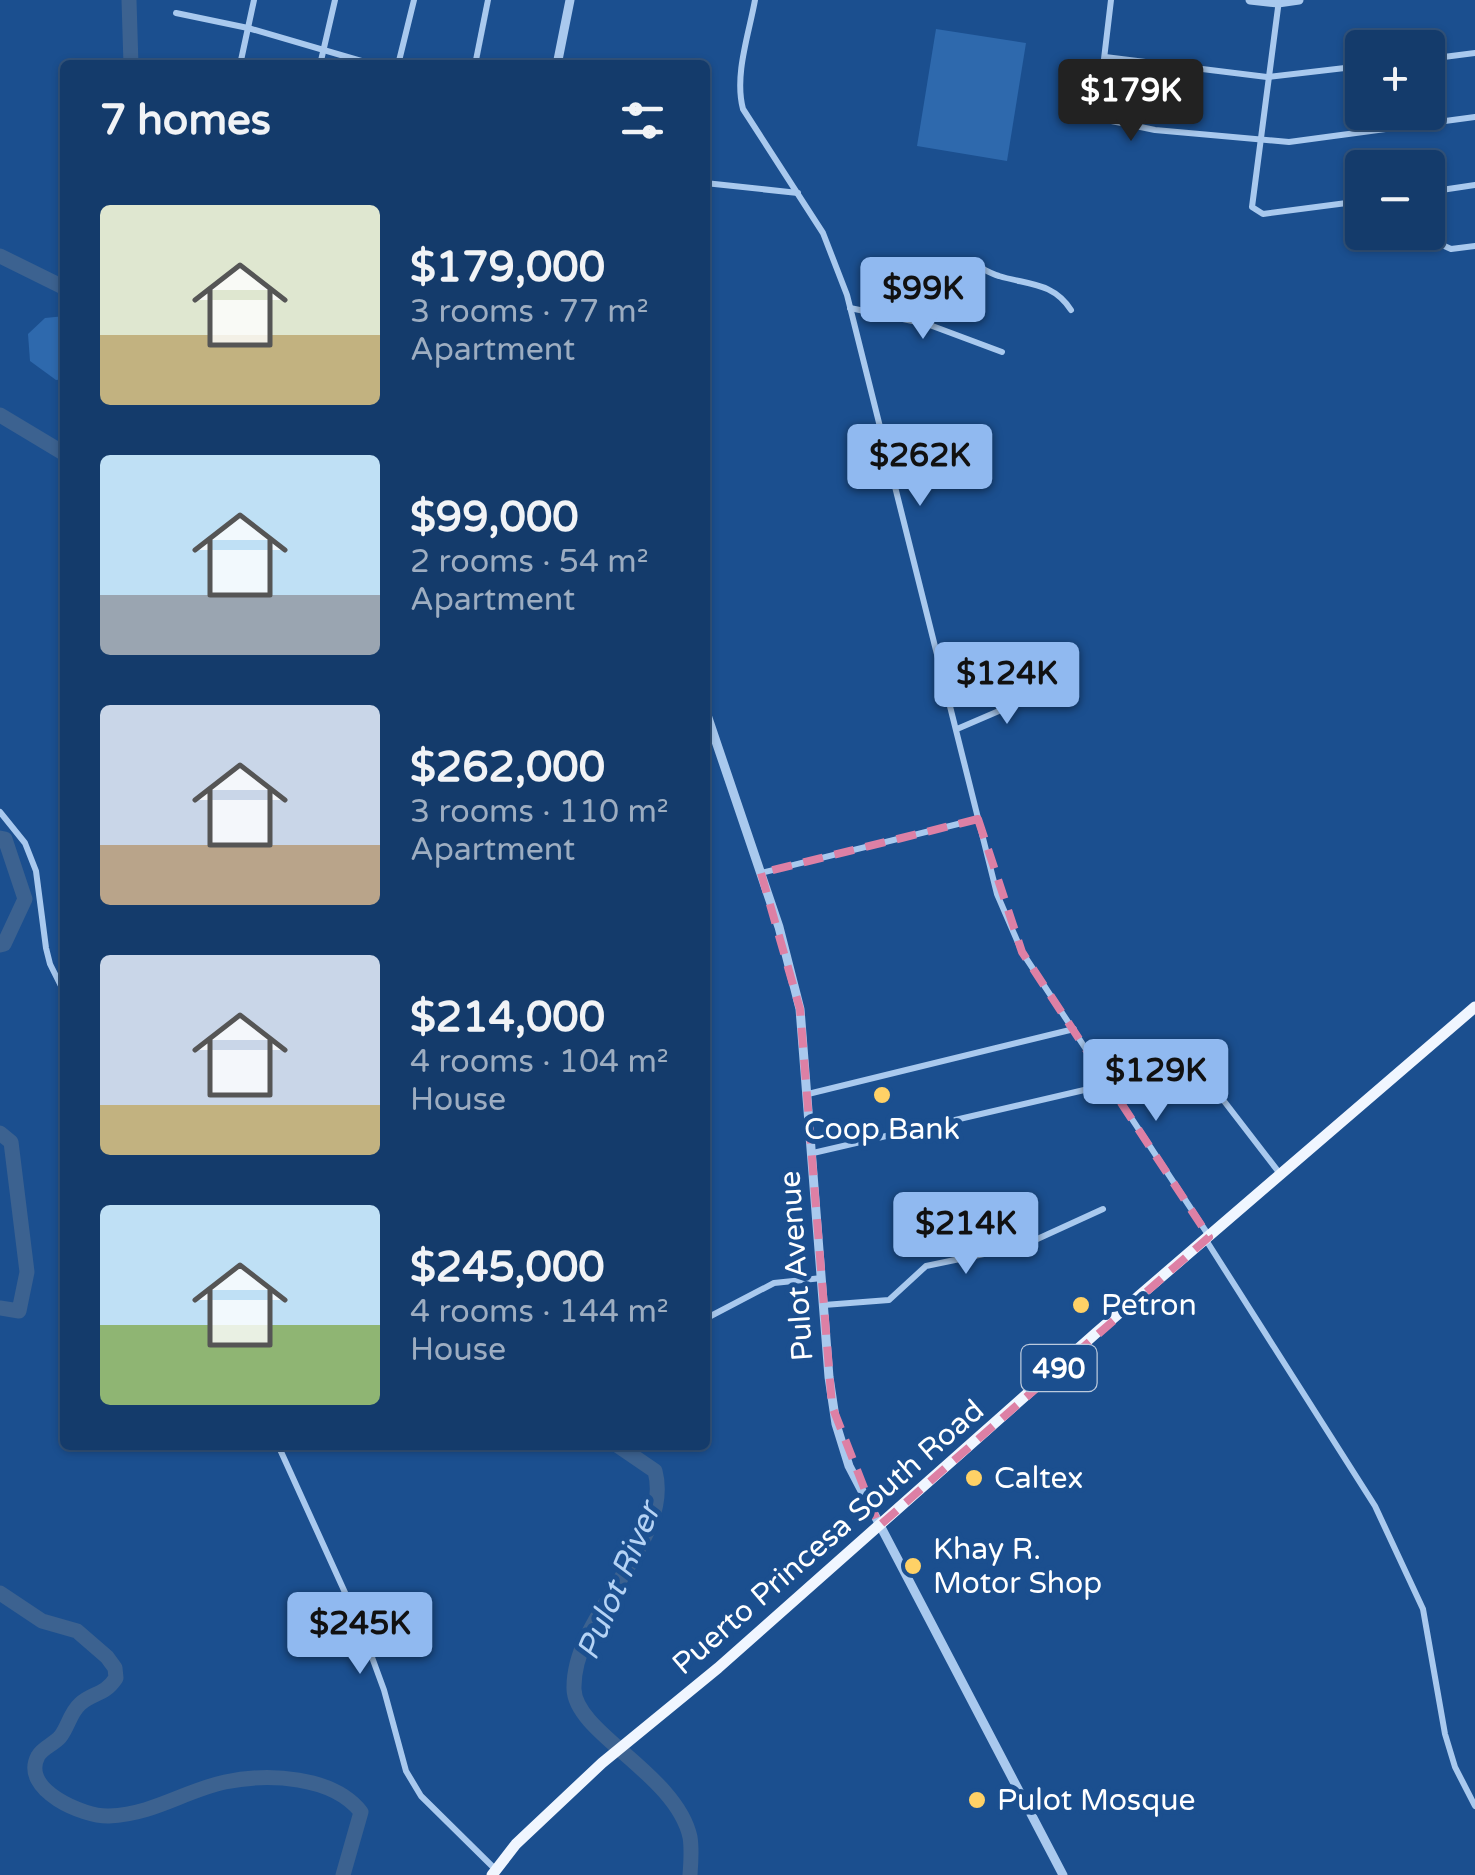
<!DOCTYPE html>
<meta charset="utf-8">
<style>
:root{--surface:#143b6b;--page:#214673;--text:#f1f3f6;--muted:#9dadc1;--line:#33557e;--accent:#90b9f0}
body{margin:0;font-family:"Varela Round",sans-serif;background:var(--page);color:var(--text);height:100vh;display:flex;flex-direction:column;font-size:38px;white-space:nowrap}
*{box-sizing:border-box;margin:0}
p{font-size:32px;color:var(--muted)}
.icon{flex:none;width:55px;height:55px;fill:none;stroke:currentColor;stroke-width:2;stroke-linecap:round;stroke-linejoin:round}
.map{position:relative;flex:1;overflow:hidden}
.drawer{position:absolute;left:60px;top:60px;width:650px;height:1390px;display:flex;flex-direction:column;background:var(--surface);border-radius:10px;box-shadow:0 2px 8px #0004,0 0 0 2px var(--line)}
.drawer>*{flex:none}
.tools{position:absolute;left:1345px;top:30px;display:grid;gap:20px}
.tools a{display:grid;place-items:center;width:100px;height:100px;border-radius:10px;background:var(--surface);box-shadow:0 2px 8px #0004,0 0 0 2px var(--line);font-size:50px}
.price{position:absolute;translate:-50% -85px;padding:0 22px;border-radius:10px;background:var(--accent);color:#111;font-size:32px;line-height:65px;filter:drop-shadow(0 2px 5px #0008)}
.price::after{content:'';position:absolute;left:50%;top:60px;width:30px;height:22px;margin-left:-15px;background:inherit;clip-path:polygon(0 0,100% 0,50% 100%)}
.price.on{background:#222;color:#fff}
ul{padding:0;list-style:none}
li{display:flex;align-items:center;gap:30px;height:250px;padding:0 40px}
li span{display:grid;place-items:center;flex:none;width:280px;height:200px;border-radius:10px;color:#555}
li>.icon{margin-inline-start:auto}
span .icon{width:120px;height:120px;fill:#fffc;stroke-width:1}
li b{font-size:42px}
h2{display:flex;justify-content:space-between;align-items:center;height:120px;padding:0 40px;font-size:42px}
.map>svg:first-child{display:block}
.green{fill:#2e69ad}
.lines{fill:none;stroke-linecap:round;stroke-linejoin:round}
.river{stroke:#3c6290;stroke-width:15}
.minor{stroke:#a9c9ee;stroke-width:6}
.tertiary{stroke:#a9c9ee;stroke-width:9}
.primary{stroke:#f0f6ff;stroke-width:11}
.marked{fill:none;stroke:#dd80a5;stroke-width:8;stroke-dasharray:20 12;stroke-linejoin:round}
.poi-dot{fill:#ffd166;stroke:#1b4f8f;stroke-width:4}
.labels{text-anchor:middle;stroke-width:10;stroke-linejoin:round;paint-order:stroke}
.shield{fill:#1b4f8f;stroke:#bbcadd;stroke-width:2.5}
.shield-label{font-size:28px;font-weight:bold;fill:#fff}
.poi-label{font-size:30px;fill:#fff;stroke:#1b4f8f;text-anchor:start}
.street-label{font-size:30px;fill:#fff;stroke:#1b4f8f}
.water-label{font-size:32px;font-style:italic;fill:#b5d3f5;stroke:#1b4f8f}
</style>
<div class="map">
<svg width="1475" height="1875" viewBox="0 0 1475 1875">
<rect width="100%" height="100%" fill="#1b4f8f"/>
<g class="green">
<polygon points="936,29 1026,43 1007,161 917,146"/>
<polygon points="65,316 65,379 56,380 30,361 28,334 45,318"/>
</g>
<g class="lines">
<g class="river">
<polyline points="129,0 131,65"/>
<polyline points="0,256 65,288"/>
<polyline points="0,415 65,454"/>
<polyline points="0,838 5,839 25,899 4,944 0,945"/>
<polyline points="0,1133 11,1142 27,1272 19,1311 0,1308"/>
<path d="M 617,1445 L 655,1471 C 674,1542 572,1614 574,1689 C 575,1733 676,1774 690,1837 C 692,1849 691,1862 690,1875"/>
<path d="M 0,1593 L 42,1621 L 77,1631 L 107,1657 L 115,1668 L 116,1678 C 104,1696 93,1692 80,1704 C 70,1713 68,1727 60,1737 C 54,1744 42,1748 38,1756 C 20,1790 84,1817 109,1816 C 154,1814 184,1791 225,1782 C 268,1773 333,1776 361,1812 L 343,1875"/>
</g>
<g class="minor">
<path d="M 755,0 C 749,34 734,75 743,109 L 823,233 L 847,295 L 997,894 L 1022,952 L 1209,1236"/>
<polyline points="1111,0 1097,118 1155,130 1289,142 1475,117"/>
<polyline points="1279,0 1252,207 1263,214 1362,201"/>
<polyline points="176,13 248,28 375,65"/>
<polyline points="1105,57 1267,77 1362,66"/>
<polyline points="1428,59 1475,53"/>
<polyline points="240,65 254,0"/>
<polyline points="320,65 335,0"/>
<polyline points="398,65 414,0"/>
<polyline points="475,65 488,0"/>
<polyline points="705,183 798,193"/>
<polyline points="1438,191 1437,235 1440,244 1451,249 1475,246"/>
<polyline points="1428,192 1475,185"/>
<polyline points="850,308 927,324 1002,352"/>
<path d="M 927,324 L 950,270 L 953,263 L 961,260 C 975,262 985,272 999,276 C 1028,285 1053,282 1071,310"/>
<polyline points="957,729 1043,692"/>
<polyline points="0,812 25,843 36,871 46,948 50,964 65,994"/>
<polyline points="761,873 978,819"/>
<polyline points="1197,1066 1281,1175"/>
<polyline points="808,1094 1074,1029"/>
<polyline points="813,1153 1110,1084"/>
<polyline points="1206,1240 1375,1506 1423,1609 1445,1734 1455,1767 1475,1806"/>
<polyline points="824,1305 889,1300 926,1266 1022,1246 1103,1209"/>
<polyline points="705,1319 774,1283 822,1278"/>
<polyline points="278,1445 362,1630 384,1690 406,1771 421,1796 495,1869"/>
</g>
<g class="tertiary">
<polyline points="1250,0 1278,3 1299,0"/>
<polyline points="557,65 570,0"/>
<polyline points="705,709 779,927 800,1009 829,1377 836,1424 849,1466 1063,1875"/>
</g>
<polyline class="primary" points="492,1875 516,1844 602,1763 718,1668 1096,1333 1475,1007"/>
</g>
<path class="marked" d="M 978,819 L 1022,952 L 1209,1237 L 879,1526 L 832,1406 L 800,1009 L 761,873 Z"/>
<g class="poi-dot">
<circle cx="882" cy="1095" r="10"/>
<circle cx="1081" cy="1305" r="10"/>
<circle cx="974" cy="1478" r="10"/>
<circle cx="913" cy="1566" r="10"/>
<circle cx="977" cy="1800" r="10"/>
</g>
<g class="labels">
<rect class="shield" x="1021.5" y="1345" width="75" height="46" rx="8"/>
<g class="shield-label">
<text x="1059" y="1378">490</text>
</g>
<g class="poi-label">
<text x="882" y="1139" text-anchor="middle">Coop Bank</text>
<text x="1101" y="1315">Petron</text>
<text x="994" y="1488">Caltex</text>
<text x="933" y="1559">Khay R.<tspan x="933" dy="34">Motor Shop</tspan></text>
<text x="997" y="1810">Pulot Mosque</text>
</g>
<g class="street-label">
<text transform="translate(796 1266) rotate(-94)" y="10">Pulot Avenue</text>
<text transform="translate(828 1537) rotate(-41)" y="10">Puerto Princesa South Road</text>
</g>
<g class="water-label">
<text transform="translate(618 1581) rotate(-67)" y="11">Pulot River</text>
</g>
</g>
</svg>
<div class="tools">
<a>+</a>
<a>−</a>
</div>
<b class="price on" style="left:1131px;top:144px">$179K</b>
<b class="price" style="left:923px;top:342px">$99K</b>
<b class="price" style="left:920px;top:509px">$262K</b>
<b class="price" style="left:1007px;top:727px">$124K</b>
<b class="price" style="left:1156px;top:1124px">$129K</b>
<b class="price" style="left:966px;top:1277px">$214K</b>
<b class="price" style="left:360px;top:1677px">$245K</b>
<section class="drawer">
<h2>7 homes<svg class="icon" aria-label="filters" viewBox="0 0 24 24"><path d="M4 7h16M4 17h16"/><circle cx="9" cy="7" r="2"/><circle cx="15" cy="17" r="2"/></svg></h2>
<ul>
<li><span style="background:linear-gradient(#dfe7d0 65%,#c2b280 0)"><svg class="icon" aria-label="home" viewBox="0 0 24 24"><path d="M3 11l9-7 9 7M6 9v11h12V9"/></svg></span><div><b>$179,000</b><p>3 rooms · 77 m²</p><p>Apartment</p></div></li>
<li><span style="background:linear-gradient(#bfe0f5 70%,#9aa5b1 0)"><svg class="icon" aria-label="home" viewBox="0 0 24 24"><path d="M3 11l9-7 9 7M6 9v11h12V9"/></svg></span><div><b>$99,000</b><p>2 rooms · 54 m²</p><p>Apartment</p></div></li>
<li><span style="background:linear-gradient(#c9d6e8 70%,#b9a48a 0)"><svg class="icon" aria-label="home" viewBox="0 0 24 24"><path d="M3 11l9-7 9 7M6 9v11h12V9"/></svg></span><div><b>$262,000</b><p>3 rooms · 110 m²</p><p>Apartment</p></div></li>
<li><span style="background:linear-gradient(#c9d6e8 75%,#c2b280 0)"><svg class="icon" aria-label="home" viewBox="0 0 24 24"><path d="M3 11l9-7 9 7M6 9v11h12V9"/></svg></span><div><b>$214,000</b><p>4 rooms · 104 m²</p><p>House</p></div></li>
<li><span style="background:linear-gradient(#bfe0f5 60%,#8fb573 0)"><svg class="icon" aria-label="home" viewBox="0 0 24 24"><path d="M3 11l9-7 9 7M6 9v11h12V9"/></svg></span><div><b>$245,000</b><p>4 rooms · 144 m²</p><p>House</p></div></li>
</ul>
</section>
</div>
